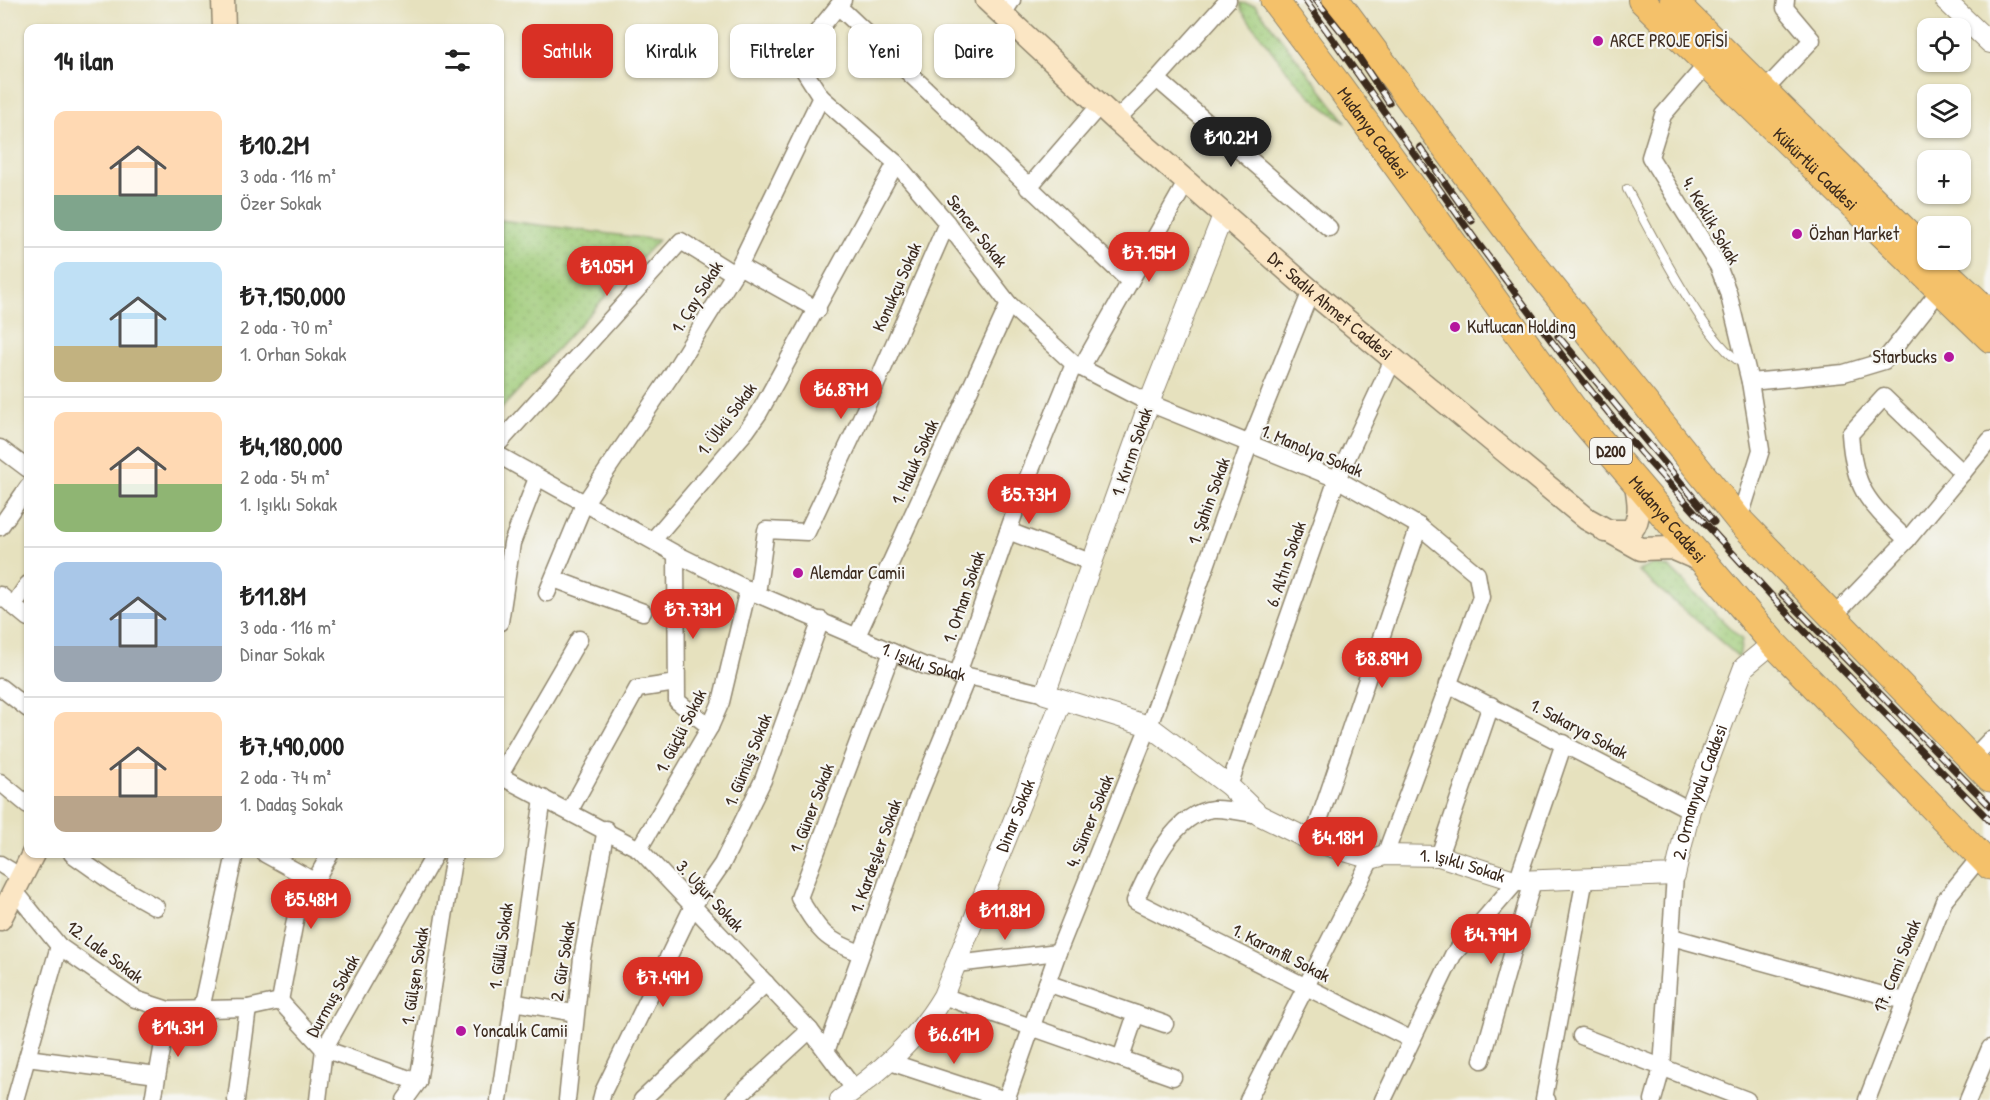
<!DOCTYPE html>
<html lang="tr">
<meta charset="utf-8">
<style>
:root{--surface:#fff;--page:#f6f6f6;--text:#222;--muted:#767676;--line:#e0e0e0;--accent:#d93025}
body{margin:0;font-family:"Patrick Hand",sans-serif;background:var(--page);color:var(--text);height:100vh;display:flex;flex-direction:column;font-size:22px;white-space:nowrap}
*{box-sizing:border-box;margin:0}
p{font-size:20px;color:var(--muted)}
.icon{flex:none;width:33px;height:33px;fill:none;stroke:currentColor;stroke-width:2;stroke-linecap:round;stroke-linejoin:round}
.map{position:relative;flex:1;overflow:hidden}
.panel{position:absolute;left:24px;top:24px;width:480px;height:834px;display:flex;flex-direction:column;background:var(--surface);border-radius:12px;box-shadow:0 2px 4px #0004}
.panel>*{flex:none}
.top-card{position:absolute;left:522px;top:24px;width:570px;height:54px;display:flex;gap:12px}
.fabs{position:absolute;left:1917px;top:18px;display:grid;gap:12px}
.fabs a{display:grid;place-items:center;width:54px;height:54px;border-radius:12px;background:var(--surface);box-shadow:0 2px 4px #0004;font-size:30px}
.price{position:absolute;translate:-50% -51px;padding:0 14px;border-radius:21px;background:var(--accent);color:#fff;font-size:20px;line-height:39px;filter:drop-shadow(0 2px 3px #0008)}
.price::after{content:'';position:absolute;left:50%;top:36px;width:18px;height:14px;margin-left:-9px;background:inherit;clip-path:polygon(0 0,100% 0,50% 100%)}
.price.on{background:#222;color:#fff}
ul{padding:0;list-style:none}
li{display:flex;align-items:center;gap:18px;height:150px;padding:0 30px}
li+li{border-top:2px solid var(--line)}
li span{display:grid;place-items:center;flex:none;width:168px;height:120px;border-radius:12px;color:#555}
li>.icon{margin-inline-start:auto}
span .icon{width:72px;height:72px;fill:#fffc;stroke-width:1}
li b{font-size:26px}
h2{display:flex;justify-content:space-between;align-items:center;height:72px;padding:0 30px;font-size:26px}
.chip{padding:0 21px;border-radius:12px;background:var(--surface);box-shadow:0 2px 4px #0004;font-size:21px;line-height:54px}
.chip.on{background:var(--accent);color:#fff}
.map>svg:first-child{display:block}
.green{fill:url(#green-dots);stroke:#6d7a4b;stroke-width:1.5}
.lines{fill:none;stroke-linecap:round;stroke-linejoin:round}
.service-casing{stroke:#90866e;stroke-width:10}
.minor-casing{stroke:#90866e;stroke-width:19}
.tertiary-casing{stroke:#90866e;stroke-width:22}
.secondary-casing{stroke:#90866e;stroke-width:25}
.primary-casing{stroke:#90866e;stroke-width:28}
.trunk-casing{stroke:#90866e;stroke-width:29}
.service{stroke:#fff;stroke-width:8}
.minor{stroke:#fff;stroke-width:16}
.tertiary{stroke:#fff;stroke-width:20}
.secondary{stroke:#fbe6c4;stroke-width:22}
.primary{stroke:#f4c16b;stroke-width:26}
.trunk{stroke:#f4c16b;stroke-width:27}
.rail-casing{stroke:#3b2a1e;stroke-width:7}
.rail{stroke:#f6f6f2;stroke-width:4.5;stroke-dasharray:14;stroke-linecap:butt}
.poi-dot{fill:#b5179e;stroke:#f6f6f2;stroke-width:2}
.labels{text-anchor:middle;stroke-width:4.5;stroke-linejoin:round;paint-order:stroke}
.shield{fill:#f6f6f2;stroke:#73675e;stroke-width:1.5}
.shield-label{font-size:16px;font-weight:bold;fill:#3b2a1e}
.poi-label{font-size:18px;fill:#3b2a1e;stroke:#f6f6f2;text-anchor:start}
.street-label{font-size:18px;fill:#3b2a1e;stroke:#f6f6f2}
</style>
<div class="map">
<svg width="1990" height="1100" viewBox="0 0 1990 1100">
<defs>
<pattern id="green-dots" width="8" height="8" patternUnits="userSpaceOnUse" patternTransform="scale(1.5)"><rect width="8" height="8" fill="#9fcb78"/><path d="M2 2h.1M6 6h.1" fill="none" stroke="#8aae67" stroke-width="1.8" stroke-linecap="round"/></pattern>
</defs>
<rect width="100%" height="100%" fill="#f6f6f2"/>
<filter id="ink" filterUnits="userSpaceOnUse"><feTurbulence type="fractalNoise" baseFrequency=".0167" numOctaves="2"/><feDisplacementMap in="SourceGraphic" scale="12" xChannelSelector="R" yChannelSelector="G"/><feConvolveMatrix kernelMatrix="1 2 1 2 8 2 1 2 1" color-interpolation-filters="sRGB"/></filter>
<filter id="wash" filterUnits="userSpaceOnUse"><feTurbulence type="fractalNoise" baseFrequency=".008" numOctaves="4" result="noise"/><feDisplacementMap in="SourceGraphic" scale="24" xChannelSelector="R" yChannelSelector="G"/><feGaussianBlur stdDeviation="1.35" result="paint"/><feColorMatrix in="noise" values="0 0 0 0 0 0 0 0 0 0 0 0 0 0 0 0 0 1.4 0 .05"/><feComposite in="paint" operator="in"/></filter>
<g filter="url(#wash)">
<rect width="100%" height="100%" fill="#e6e1be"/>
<g class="green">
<path d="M 1240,3 L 1255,5 L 1346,122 C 1302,99 1271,49 1242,11 Z"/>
<polygon points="500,220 658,240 500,410"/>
<polygon points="1654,564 1670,568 1742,640 1739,657 1638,571"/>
</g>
</g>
<g filter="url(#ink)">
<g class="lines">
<defs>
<path id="service" d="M 1627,189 C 1649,229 1707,347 1744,364"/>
<g id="minor">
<polyline points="843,0 796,58 821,97 896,163 947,223 1009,304 1074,364 1149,403 1337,479 1419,526 1477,574 1481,597 1385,855"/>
<polyline points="838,6 1130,282"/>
<polyline points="1003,14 1012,0"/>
<polyline points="1707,64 1663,115 1650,157 1718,266 1728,292 1750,382 1761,450 1739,520"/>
<polyline points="1157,79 1329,228"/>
<polyline points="1765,90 1812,40 1785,8 1786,0"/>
<polyline points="1116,120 1157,79 1228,0"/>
<polyline points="1028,188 1100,105"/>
<polyline points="739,266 818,310"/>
<polyline points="1081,368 1187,181"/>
<polyline points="1750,382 1844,373 1884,361 1940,290"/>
<polyline points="500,442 681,241 734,274"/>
<polyline points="0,448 28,469"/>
<path id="s1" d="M 500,456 L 676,554 L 757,594 L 925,666 L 1045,694"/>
<polyline points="0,527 28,487"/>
<polyline points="1008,531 1093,563"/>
<polyline points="653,540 747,430 759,413 896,163"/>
<path d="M 1907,540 C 1868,502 1854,490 1850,434 L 1884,397 L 1963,473"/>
<polyline points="676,554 677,701 710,727"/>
<polyline points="554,579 643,612"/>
<polyline points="547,593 584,504 672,374 739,266 821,97"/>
<polyline points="757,594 766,530 807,532 868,403 947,223"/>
<polyline points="0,595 28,618"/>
<polyline points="13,606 28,584"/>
<polyline points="1833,617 1907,540 1990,440"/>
<polyline points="500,622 512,543 537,478"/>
<polyline points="857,636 1009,304"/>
<polyline points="957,676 1023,489 1074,364"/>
<polyline points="1448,684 1690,810"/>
<polyline points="0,687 28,709"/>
<polyline points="1969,762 1990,740"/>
<polyline points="500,775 579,639"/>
<polyline points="500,776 639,849 810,1030 855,1090"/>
<polyline points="0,782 28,805"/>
<polyline points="1229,786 1337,479 1393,360"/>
<polyline points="569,812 637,689 676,683"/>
<path d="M 1259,815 C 1245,813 1227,808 1213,809 C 1174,813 1149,870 1135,901 L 1410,1039"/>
<polyline points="1312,841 1419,526"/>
<polyline points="639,849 710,727 721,702 748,589"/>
<polyline points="72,854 113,883 156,907"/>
<polyline points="265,854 314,881"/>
<polyline points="1439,856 1491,705"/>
<polyline points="0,864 21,877"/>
<polyline points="14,890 59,946 135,999 169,1010 248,1008 280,1001 324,1049 418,1082"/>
<polyline points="1672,937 1904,1001"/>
<path d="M 861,953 C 824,940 819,931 799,898 L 892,652"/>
<polyline points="956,964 1058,952"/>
<polyline points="1047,983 1165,1024"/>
<polyline points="943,996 1173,1077"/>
<polyline points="280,1001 296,915 330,854"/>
<polyline points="513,1002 574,1013"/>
<polyline points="201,1009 235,854"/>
<polyline points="1581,1036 1747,1100"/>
<polyline points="827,1049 917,799 967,678"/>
<polyline points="27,1058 157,1075"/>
<polyline points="1121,1058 1136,1014"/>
<polyline points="1482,1060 1533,881"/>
<polyline points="890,1062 1006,1100"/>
<polyline points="15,1100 59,946"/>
<polyline points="153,1100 169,1010"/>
<polyline points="236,1100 248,1008"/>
<polyline points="318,1100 324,1049 435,854"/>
<polyline points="405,1100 418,1082 454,854"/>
<polyline points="499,1100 543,798"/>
<polyline points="567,1100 582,958 606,829"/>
<polyline points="601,1100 603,1092 693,906 722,864 763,780 821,620"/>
<polyline points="642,1100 766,983"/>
<polyline points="734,1100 810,1030"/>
<polyline points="1006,1100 1058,952 1149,726 1249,445 1311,291"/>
<polyline points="1248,1100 1371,859"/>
<polyline points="1383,1100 1453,955 1517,881 1564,743"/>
<polyline points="1547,1100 1544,1099 1585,878"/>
<polyline points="1653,1100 1662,1068 1675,875"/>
<polyline points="1867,1100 1944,901 1981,856"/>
<polyline points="1968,1100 1990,1048"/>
</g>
<g id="tertiary">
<polyline points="1945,0 1990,43"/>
<path id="s2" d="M 1224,213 L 1149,403 L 1045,694 L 1149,726 L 1229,786 L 1259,815 L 1312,841 L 1371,859 L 1385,855 L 1439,856 L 1517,881 L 1675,875 L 1690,810 L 1744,667 L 1773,643"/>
<path id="s3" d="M 840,1100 C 881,1072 918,1039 943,996 L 1062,700"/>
</g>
<g id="secondary">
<polyline points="223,0 224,28"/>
<path id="s4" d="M 987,0 L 1116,120 L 1311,291 L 1587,519 L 1641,549 L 1672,548 L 1702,561"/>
<path d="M 1605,531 L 1631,531 C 1643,516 1638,497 1635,479"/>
<polyline points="0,919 33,854"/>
</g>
<g id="primary">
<path id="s5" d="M 1641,0 L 1990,339"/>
<polyline points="1673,0 1928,253"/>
<polyline points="1946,272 1990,313"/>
</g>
<g id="trunk">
<path id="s6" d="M 1274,0 L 1339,86 L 1575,411 L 1773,643 L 1990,866"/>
<polyline points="1336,0 1525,254 1739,520 1990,778"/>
</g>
</defs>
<use href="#service" class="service-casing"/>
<use href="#minor" class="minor-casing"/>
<use href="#tertiary" class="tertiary-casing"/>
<use href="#secondary" class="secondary-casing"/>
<use href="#primary" class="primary-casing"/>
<use href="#trunk" class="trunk-casing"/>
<use href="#service" class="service"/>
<use href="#minor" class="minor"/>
<use href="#tertiary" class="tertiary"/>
<use href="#secondary" class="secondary"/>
<use href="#primary" class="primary"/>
<use href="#trunk" class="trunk"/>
<defs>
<g id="rail">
<polyline points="1305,0 1477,242 1562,355 1641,453 1790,616 1990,821"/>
<polyline points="1316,0 1344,35 1389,103"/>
<polyline points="1420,147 1472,221"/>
<polyline points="1558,336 1714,522"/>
<polyline points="1782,594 1990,806"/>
</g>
</defs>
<use href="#rail" class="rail-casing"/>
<use href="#rail" class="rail"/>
</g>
</g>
<g class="poi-dot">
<circle cx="1598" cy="41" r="6"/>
<circle cx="1797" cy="234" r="6"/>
<circle cx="1455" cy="327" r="6"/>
<circle cx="1949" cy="357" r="6"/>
<circle cx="798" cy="573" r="6"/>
<circle cx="461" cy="1031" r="6"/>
</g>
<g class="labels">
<rect class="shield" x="1590" y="438" width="42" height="26" rx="4.5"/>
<g class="shield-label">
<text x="1611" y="457">D200</text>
</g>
<g class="poi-label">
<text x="1610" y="47">ARCE PROJE OFİSİ</text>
<text x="1809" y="240">Özhan Market</text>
<text x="1467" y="333">Kutlucan Holding</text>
<text x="1937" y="363" text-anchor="end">Starbucks</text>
<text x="810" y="579">Alemdar Camii</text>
<text x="473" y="1037">Yoncalık Camii</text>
</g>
<g class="street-label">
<text dy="6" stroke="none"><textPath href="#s6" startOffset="166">Mudanya Caddesi</textPath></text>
<text dy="6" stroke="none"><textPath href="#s5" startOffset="243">Kükürtlü Caddesi</textPath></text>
<text transform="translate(1711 221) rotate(60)" y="6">4. Keklik Sokak</text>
<text transform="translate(977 231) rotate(52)" y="6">Sencer Sokak</text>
<text transform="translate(897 287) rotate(-66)" y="6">Konukçu Sokak</text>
<text transform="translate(697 297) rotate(-58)" y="6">1. Çay Sokak</text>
<text dy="6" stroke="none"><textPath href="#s4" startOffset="460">Dr. Sadık Ahmet Caddesi</textPath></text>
<text transform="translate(727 419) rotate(-53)" y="6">1. Ülkü Sokak</text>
<text transform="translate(1312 451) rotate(23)" y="6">1. Manolya Sokak</text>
<text transform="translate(1132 452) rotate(-71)" y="6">1. Kırım Sokak</text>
<text transform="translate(915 462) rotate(-66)" y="6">1. Haluk Sokak</text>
<text transform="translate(1209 501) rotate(-70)" y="6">1. Şahin Sokak</text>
<text dy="6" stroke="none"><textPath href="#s6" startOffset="652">Mudanya Caddesi</textPath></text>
<text transform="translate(1286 564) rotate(-71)" y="6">6. Altın Sokak</text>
<text transform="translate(964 597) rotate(-71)" y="6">1. Orhan Sokak</text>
<text dy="6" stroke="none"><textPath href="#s1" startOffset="472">1. Işıklı Sokak</textPath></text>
<text transform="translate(1579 729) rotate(28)" y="6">1. Sakarya Sokak</text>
<text transform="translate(681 731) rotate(-63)" y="6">1. Güçlü Sokak</text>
<text transform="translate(748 760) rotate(-68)" y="6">1. Gümüş Sokak</text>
<text dy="6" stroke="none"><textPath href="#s2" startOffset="1280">2. Ormanyolu Caddesi</textPath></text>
<text transform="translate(812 808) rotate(-69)" y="6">1. Güner Sokak</text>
<text dy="6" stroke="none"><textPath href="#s3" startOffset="342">Dinar Sokak</textPath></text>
<text transform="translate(1090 821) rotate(-68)" y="6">4. Sümer Sokak</text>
<text transform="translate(876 856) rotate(-70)" y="6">1. Kardeşler Sokak</text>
<text dy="6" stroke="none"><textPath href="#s2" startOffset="978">1. Işıklı Sokak</textPath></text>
<text transform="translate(710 896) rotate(47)" y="6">3. Uğur Sokak</text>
<text transform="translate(501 946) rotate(-82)" y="6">1. Güllü Sokak</text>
<text transform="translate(105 952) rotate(37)" y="6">12. Lale Sokak</text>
<text transform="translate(1281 953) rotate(27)" y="6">1. Karanfil Sokak</text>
<text transform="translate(563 961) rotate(-81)" y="6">2. Gür Sokak</text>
<text transform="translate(1897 966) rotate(-68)" y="6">17. Cami Sokak</text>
<text transform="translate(415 976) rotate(-81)" y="6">1. Gülşen Sokak</text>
<text transform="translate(333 996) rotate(-61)" y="6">Durmuş Sokak</text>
</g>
</g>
</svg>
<div class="fabs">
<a><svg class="icon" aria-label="locate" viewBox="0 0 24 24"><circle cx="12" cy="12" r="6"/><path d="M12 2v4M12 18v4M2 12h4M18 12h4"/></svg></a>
<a><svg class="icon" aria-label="layers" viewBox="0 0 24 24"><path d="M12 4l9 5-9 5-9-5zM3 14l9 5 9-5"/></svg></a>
<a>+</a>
<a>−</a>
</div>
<b class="price on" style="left:1231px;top:168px">₺10.2M</b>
<b class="price" style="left:1149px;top:283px">₺7.15M</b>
<b class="price" style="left:607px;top:297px">₺9.05M</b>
<b class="price" style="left:841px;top:420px">₺6.87M</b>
<b class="price" style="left:1029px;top:525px">₺5.73M</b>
<b class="price" style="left:693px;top:640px">₺7.73M</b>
<b class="price" style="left:1382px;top:689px">₺8.89M</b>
<b class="price" style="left:1338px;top:868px">₺4.18M</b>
<b class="price" style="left:311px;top:930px">₺5.48M</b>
<b class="price" style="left:1005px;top:941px">₺11.8M</b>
<b class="price" style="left:1491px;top:965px">₺4.79M</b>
<b class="price" style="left:663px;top:1008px">₺7.49M</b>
<b class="price" style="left:178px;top:1058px">₺14.3M</b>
<b class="price" style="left:954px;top:1065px">₺6.61M</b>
<div class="top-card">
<a class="chip on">Satılık</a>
<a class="chip">Kiralık</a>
<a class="chip">Filtreler</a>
<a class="chip">Yeni</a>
<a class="chip">Daire</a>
</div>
<section class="panel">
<h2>14 ilan<svg class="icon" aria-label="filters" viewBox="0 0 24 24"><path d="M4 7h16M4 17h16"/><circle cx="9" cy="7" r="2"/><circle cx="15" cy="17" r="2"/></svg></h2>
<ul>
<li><span style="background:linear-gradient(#ffd9b3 70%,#7fa58c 0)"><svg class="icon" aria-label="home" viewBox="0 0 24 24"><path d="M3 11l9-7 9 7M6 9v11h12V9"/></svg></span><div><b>₺10.2M</b><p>3 oda · 116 m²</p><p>Özer Sokak</p></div></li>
<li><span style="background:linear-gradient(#bfe0f5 70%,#c2b280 0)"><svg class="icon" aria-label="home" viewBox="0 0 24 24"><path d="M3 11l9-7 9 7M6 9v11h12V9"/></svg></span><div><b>₺7,150,000</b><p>2 oda · 70 m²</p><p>1. Orhan Sokak</p></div></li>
<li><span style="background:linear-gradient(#ffd9b3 60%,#8fb573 0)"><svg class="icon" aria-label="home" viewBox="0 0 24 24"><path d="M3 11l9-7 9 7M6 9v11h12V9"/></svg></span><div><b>₺4,180,000</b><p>2 oda · 54 m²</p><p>1. Işıklı Sokak</p></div></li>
<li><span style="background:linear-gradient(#a9c7e8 70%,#9aa5b1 0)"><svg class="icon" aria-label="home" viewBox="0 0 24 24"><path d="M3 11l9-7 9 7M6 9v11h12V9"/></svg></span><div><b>₺11.8M</b><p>3 oda · 116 m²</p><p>Dinar Sokak</p></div></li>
<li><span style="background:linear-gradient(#ffd9b3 70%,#b9a48a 0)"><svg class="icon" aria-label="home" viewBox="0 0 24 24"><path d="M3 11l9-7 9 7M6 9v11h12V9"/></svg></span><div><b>₺7,490,000</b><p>2 oda · 74 m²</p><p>1. Dadaş Sokak</p></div></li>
</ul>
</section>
</div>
